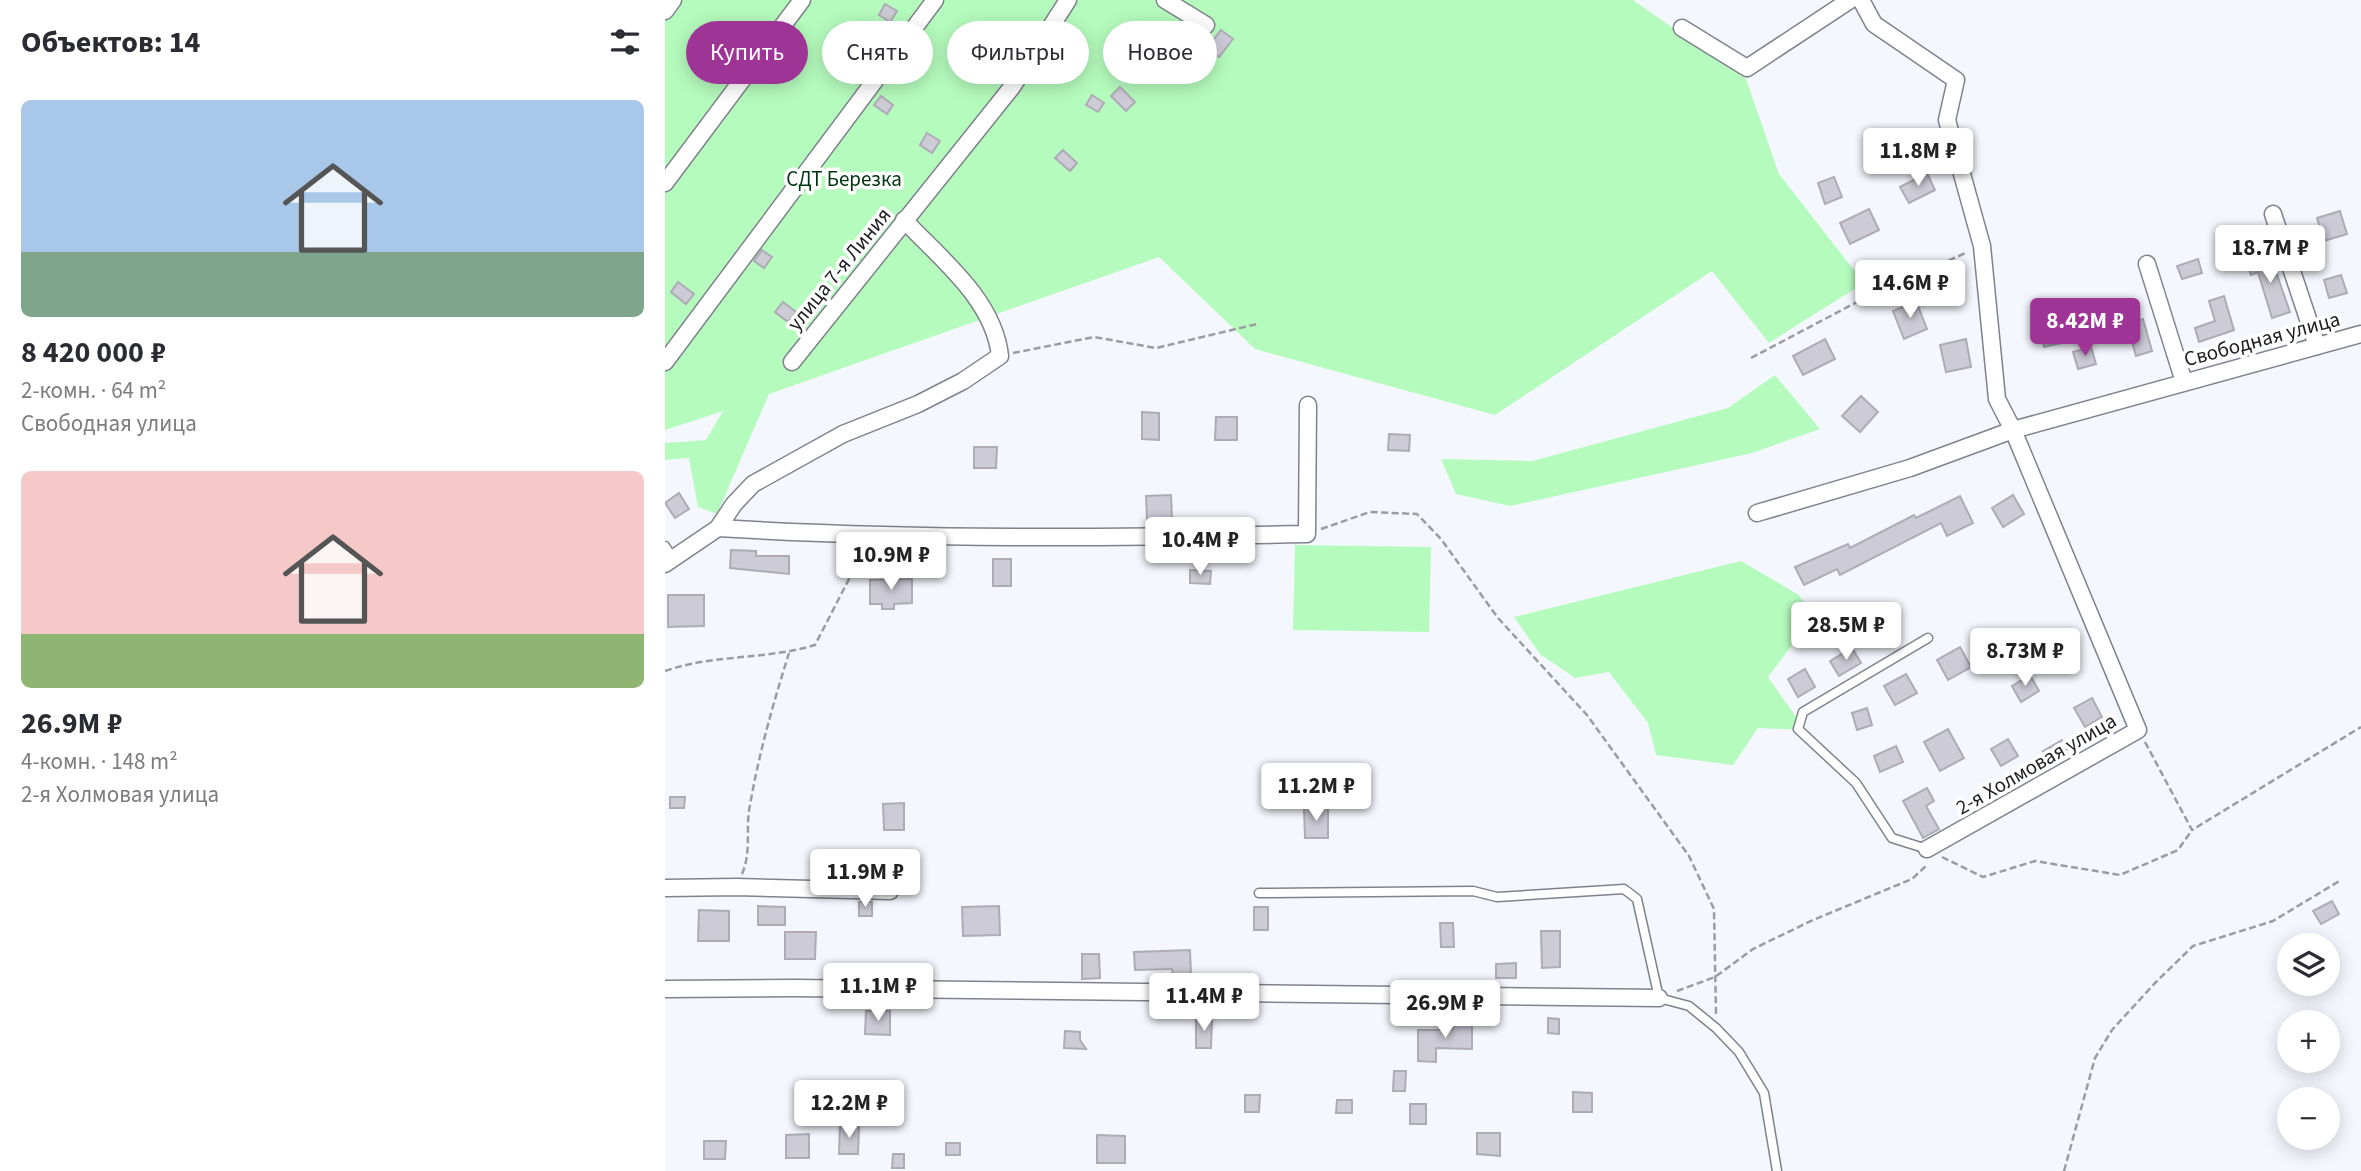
<!DOCTYPE html>
<html lang="ru">
<meta charset="utf-8">
<style>
:root{--surface:#fff;--page:#f2f2f3;--text:#2b2b33;--muted:#7c7c81;--accent:#9e3495}
body{margin:0;font-family:"Source Sans 3",sans-serif;background:var(--page);color:var(--text);height:100vh;display:flex;flex-direction:column;font-size:26px;white-space:nowrap}
*{box-sizing:border-box;margin:0}
p{font-size:23px;color:var(--muted)}
.icon{flex:none;width:38px;height:38px;fill:none;stroke:currentColor;stroke-width:2;stroke-linecap:round;stroke-linejoin:round}
.map{position:relative;flex:1;overflow:hidden}
.sheet{display:flex;flex-direction:column;background:var(--surface);width:665px}
.sheet>*{flex:none}
.hud{position:absolute;left:21px;top:21px;width:665px;height:63px;display:flex;gap:14px}
.tools{position:absolute;left:1612px;top:933px;display:grid;gap:14px}
.tools a{display:grid;place-items:center;width:63px;height:63px;border-radius:50%;background:var(--surface);box-shadow:0 4px 18px #0003;font-size:35px}
.price{position:absolute;translate:-50% -60px;padding:0 16px;border-radius:7px;background:#fff;color:#222;font-size:23px;line-height:46px;filter:drop-shadow(0 2px 4px #0008)}
.price::after{content:'';position:absolute;left:50%;top:42px;width:21px;height:16px;margin-left:-10px;background:inherit;clip-path:polygon(0 0,100% 0,50% 100%)}
.price.active{background:var(--accent);color:#fff}
ul{padding:0;list-style:none}
li{display:grid;align-content:center;gap:14px;height:371px;padding:0 21px}
li span{display:grid;place-items:center;height:217px;border-radius:10px;color:#555}
li>.icon{margin-inline-start:auto}
span .icon{width:126px;height:126px;fill:#fffc;stroke-width:1}
li b{font-size:30px}
h2{display:flex;justify-content:space-between;align-items:center;height:84px;padding:0 21px;font-size:30px}
.chip{padding:0 24px;border-radius:32px;background:var(--surface);box-shadow:0 4px 18px #0003;font-size:24px;line-height:63px}
.chip.active{background:var(--accent);color:#fff}
main{display:flex;flex:1;min-height:0}
.map>svg:first-child{display:block}
.green{fill:#b5fbbd}
.building{fill:#cdcbd6;stroke:#aeabb6;stroke-width:2}
.lines{fill:none;stroke-linecap:round;stroke-linejoin:round}
.lane-casing{stroke:#7f828c;stroke-width:11}
.street-casing{stroke:#7f828c;stroke-width:19}
.path{stroke:#9a9ca2;stroke-width:2.5;stroke-dasharray:7 3.5;stroke-linecap:butt}
.lane{stroke:#fff;stroke-width:8}
.street{stroke:#fff;stroke-width:16}
.labels{text-anchor:middle;stroke-width:7;stroke-linejoin:round;paint-order:stroke}
.park-label{font-size:21px;fill:#00360f;stroke:#fff}
.street-label{font-size:21px;fill:#1c1d21;stroke:#fff}
</style>
<main>
<section class="sheet">
<h2>Объектов: 14<svg class="icon" aria-label="filters" viewBox="0 0 24 24"><path d="M4 7h16M4 17h16"/><circle cx="9" cy="7" r="2"/><circle cx="15" cy="17" r="2"/></svg></h2>
<ul>
<li><span style="background:linear-gradient(#a9c7e8 70%,#7fa58c 0)"><svg class="icon" aria-label="home" viewBox="0 0 24 24"><path d="M3 11l9-7 9 7M6 9v11h12V9"/></svg></span><div><b>8 420 000 ₽</b><p>2-комн. · 64 m²</p><p>Свободная улица</p></div></li>
<li><span style="background:linear-gradient(#f6c9c9 75%,#8fb573 0)"><svg class="icon" aria-label="home" viewBox="0 0 24 24"><path d="M3 11l9-7 9 7M6 9v11h12V9"/></svg></span><div><b>26.9M ₽</b><p>4-комн. · 148 m²</p><p>2-я Холмовая улица</p></div></li>
</ul>
</section>
<div class="map">
<svg width="1696" height="1171" viewBox="0 0 1696 1171">
<rect width="100%" height="100%" fill="#f5f7fe"/>
<g class="green">
<polygon points="0,0 968,0 1081,79 1114,174 1199,283 1104,343 1047,271 830,415 590,349 494,257 104,394 52,514 33,507 24,458 0,460 0,443 41,440 58,411 0,430"/>
<polygon points="1110,375 1155,429 1087,453 845,506 791,494 776,459 867,461 1063,408"/>
<polygon points="630,545 766,547 764,632 628,630"/>
<polygon points="1076,561 1134,595 1146,613 1134,636 1103,677 1140,730 1093,728 1068,765 991,755 983,723 944,672 910,678 875,654 849,617"/>
</g>
<g class="building">
<polygon points="220,4 232,11 225,22 214,15"/>
<polygon points="556,30 568,39 554,57 542,48"/>
<polygon points="455,87 470,102 461,111 446,96"/>
<polygon points="427,95 439,103 433,112 421,105"/>
<polygon points="216,96 228,105 222,114 209,105"/>
<polygon points="262,133 275,141 267,153 255,145"/>
<polygon points="398,150 412,163 405,171 390,158"/>
<polygon points="1262,173 1270,190 1244,203 1235,187"/>
<polygon points="1169,177 1177,197 1160,204 1153,183"/>
<polygon points="1204,209 1214,230 1185,244 1175,223"/>
<polygon points="1675,211 1682,234 1659,241 1652,218"/>
<polygon points="97,250 107,257 99,268 89,261"/>
<polygon points="1605,255 1625,312 1607,318 1593,272 1586,275 1582,263"/>
<polygon points="1533,259 1537,273 1517,279 1512,266"/>
<polygon points="1676,275 1682,293 1664,298 1659,280"/>
<polygon points="13,282 29,294 21,304 6,292"/>
<polygon points="1559,296 1569,330 1534,342 1530,328 1550,321 1544,301"/>
<polygon points="1251,301 1262,329 1239,339 1228,311"/>
<polygon points="118,302 131,312 123,322 110,312"/>
<polygon points="1478,319 1487,351 1471,356 1462,324"/>
<polygon points="1392,331 1396,343 1379,347 1376,335"/>
<polygon points="1160,339 1170,359 1138,375 1128,356"/>
<polygon points="1301,339 1306,367 1281,372 1275,345"/>
<polygon points="1426,347 1431,364 1413,369 1408,352"/>
<polygon points="1196,396 1213,412 1195,432 1177,416"/>
<polygon points="477,412 494,413 494,440 477,439"/>
<polygon points="551,417 572,417 572,440 550,440"/>
<polygon points="724,434 745,435 744,451 723,450"/>
<polygon points="309,447 332,447 331,468 309,468"/>
<polygon points="14,493 24,509 10,518 0,503"/>
<polygon points="506,495 507,518 482,519 481,496"/>
<polygon points="1348,495 1359,514 1338,527 1327,508"/>
<polygon points="1295,496 1308,523 1282,536 1276,523 1175,575 1172,569 1139,585 1130,567 1183,544 1185,548 1249,515 1251,518"/>
<polygon points="66,550 91,551 91,556 124,556 124,574 65,568"/>
<rect x="328" y="559" width="18" height="27"/>
<polygon points="525,570 546,571 545,584 525,583"/>
<polygon points="247,579 247,603 229,604 229,609 217,609 217,604 205,604 205,580"/>
<polygon points="3,595 39,595 39,626 3,627"/>
<polygon points="1295,647 1306,667 1283,680 1272,660"/>
<polygon points="1187,648 1196,663 1174,676 1165,661"/>
<polygon points="1140,669 1150,687 1133,697 1123,679"/>
<polygon points="1241,674 1252,693 1230,705 1219,686"/>
<polygon points="1365,675 1374,691 1356,702 1347,686"/>
<polygon points="1427,698 1437,717 1420,727 1409,708"/>
<polygon points="1202,708 1207,725 1192,730 1187,713"/>
<polygon points="1283,729 1299,758 1275,771 1259,742"/>
<polygon points="1343,739 1353,756 1336,766 1326,749"/>
<polygon points="1397,740 1403,749 1383,760 1378,751"/>
<polygon points="1231,746 1238,762 1215,772 1209,756"/>
<polygon points="1262,788 1269,801 1261,806 1274,829 1258,838 1238,801"/>
<polygon points="5,797 20,797 19,808 5,808"/>
<polygon points="239,803 239,830 219,830 218,804"/>
<polygon points="663,807 663,838 640,838 639,808"/>
<polygon points="1667,901 1674,914 1656,924 1648,911"/>
<rect x="194" y="902" width="13" height="14"/>
<polygon points="93,906 120,907 120,925 93,925"/>
<polygon points="334,906 335,935 298,936 297,907"/>
<rect x="589" y="907" width="14" height="23"/>
<polygon points="34,910 64,911 64,941 33,941"/>
<polygon points="775,923 788,923 789,947 776,947"/>
<polygon points="876,931 895,931 895,967 877,968"/>
<polygon points="120,932 151,932 150,959 120,959"/>
<polygon points="525,950 526,975 508,975 507,969 470,970 469,952"/>
<polygon points="417,954 434,954 435,978 417,979"/>
<polygon points="851,963 851,978 831,978 831,964"/>
<polygon points="201,1011 225,1011 225,1035 200,1034"/>
<polygon points="883,1018 894,1019 894,1034 883,1033"/>
<polygon points="531,1019 547,1019 546,1048 531,1048"/>
<polygon points="787,1019 807,1019 807,1049 771,1048 771,1062 753,1061 753,1030 787,1030"/>
<polygon points="400,1031 415,1032 415,1040 421,1049 399,1048"/>
<polygon points="729,1071 741,1071 740,1091 728,1091"/>
<polygon points="908,1092 927,1093 927,1112 908,1112"/>
<polygon points="580,1095 595,1095 594,1112 580,1112"/>
<polygon points="672,1100 687,1100 687,1113 671,1113"/>
<rect x="745" y="1104" width="16" height="20"/>
<polygon points="175,1125 194,1126 193,1154 174,1154"/>
<polygon points="812,1133 835,1133 835,1156 812,1154"/>
<polygon points="144,1134 144,1158 121,1158 121,1135"/>
<polygon points="432,1135 460,1136 460,1163 432,1163"/>
<polygon points="39,1141 61,1141 60,1159 39,1159"/>
<rect x="281" y="1143" width="14" height="12"/>
<polygon points="228,1154 239,1154 239,1168 227,1168"/>
</g>
<g class="lines">
<defs>
<g id="lane">
<polyline points="0,546 9,560"/>
<polyline points="1262,849 1227,838 1191,783 1133,729 1138,712 1263,638"/>
<polyline points="594,893 808,891 832,897 959,889 972,899 994,998 1024,1006 1051,1028 1074,1052 1099,1093 1112,1171"/>
</g>
<g id="street">
<polyline points="500,0 541,25"/>
<polyline points="1196,0 1209,24 1291,80 1282,120 1317,246 1332,399 1348,430 1473,730 1262,849"/>
<polyline points="0,11 8,0"/>
<polyline points="1017,28 1082,68 1185,0"/>
<polyline points="0,183 137,0"/>
<polyline points="1608,214 1652,346"/>
<polyline points="1482,264 1519,382"/>
<polyline points="0,362 270,0"/>
<polyline points="127,362 347,87 403,0"/>
<polyline points="1092,513 1245,468 1348,430 1696,334"/>
<path d="M 53,528 C 250,540 446,538 642,534 L 643,405"/>
<path d="M 0,564 L 53,528 L 69,504 L 88,484 L 178,434 L 253,404 L 298,381 L 335,356 C 329,300 276,259 239,220"/>
<polyline points="0,888 72,887 225,891"/>
<polyline points="0,989 129,988 994,998"/>
</g>
</defs>
<use href="#lane" class="lane-casing"/>
<use href="#street" class="street-casing"/>
<g class="path">
<polyline points="348,353 429,337 491,348 592,324"/>
<polyline points="1086,358 1209,293 1303,252"/>
<polyline points="656,529 705,512 752,514 776,539 833,618 922,715 1024,856 1049,909 1051,1014"/>
<path d="M 0,671 C 49,654 101,660 150,645 L 200,548"/>
<polyline points="1480,742 1527,830 1696,727"/>
<polyline points="1277,857 1318,877 1370,861 1455,875 1513,850 1527,830"/>
<path d="M 77,874 C 87,851 80,829 85,805 C 94,753 108,704 124,653"/>
<polyline points="1012,991 1050,977 1088,949 1148,920 1247,879 1263,864"/>
<polyline points="1399,1171 1430,1058 1447,1030 1490,983 1528,946 1608,921 1676,880"/>
</g>
<use href="#lane" class="lane"/>
<use href="#street" class="street"/>
</g>
<g class="labels">
<g class="park-label">
<text x="179" y="186">СДТ Березка</text>
</g>
<g class="street-label">
<text transform="translate(174 269) rotate(-51)" y="7">улица 7-я Линия</text>
<text transform="translate(1597 339) rotate(-15)" y="7">Свободная улица</text>
<text transform="translate(1371 764) rotate(-30)" y="7">2-я Холмовая улица</text>
</g>
</g>
</svg>
<div class="tools">
<a><svg class="icon" aria-label="layers" viewBox="0 0 24 24"><path d="M12 4l9 5-9 5-9-5zM3 14l9 5 9-5"/></svg></a>
<a>+</a>
<a>−</a>
</div>
<b class="price" style="left:1253px;top:188px">11.8M ₽</b>
<b class="price" style="left:1605px;top:285px">18.7M ₽</b>
<b class="price" style="left:1245px;top:320px">14.6M ₽</b>
<b class="price active" style="left:1420px;top:358px">8.42M ₽</b>
<b class="price" style="left:535px;top:577px">10.4M ₽</b>
<b class="price" style="left:226px;top:592px">10.9M ₽</b>
<b class="price" style="left:1181px;top:662px">28.5M ₽</b>
<b class="price" style="left:1360px;top:688px">8.73M ₽</b>
<b class="price" style="left:651px;top:823px">11.2M ₽</b>
<b class="price" style="left:200px;top:909px">11.9M ₽</b>
<b class="price" style="left:213px;top:1023px">11.1M ₽</b>
<b class="price" style="left:539px;top:1033px">11.4M ₽</b>
<b class="price" style="left:780px;top:1040px">26.9M ₽</b>
<b class="price" style="left:184px;top:1140px">12.2M ₽</b>
<div class="hud">
<a class="chip active">Купить</a>
<a class="chip">Снять</a>
<a class="chip">Фильтры</a>
<a class="chip">Новое</a>
</div>
</div>
</main>
